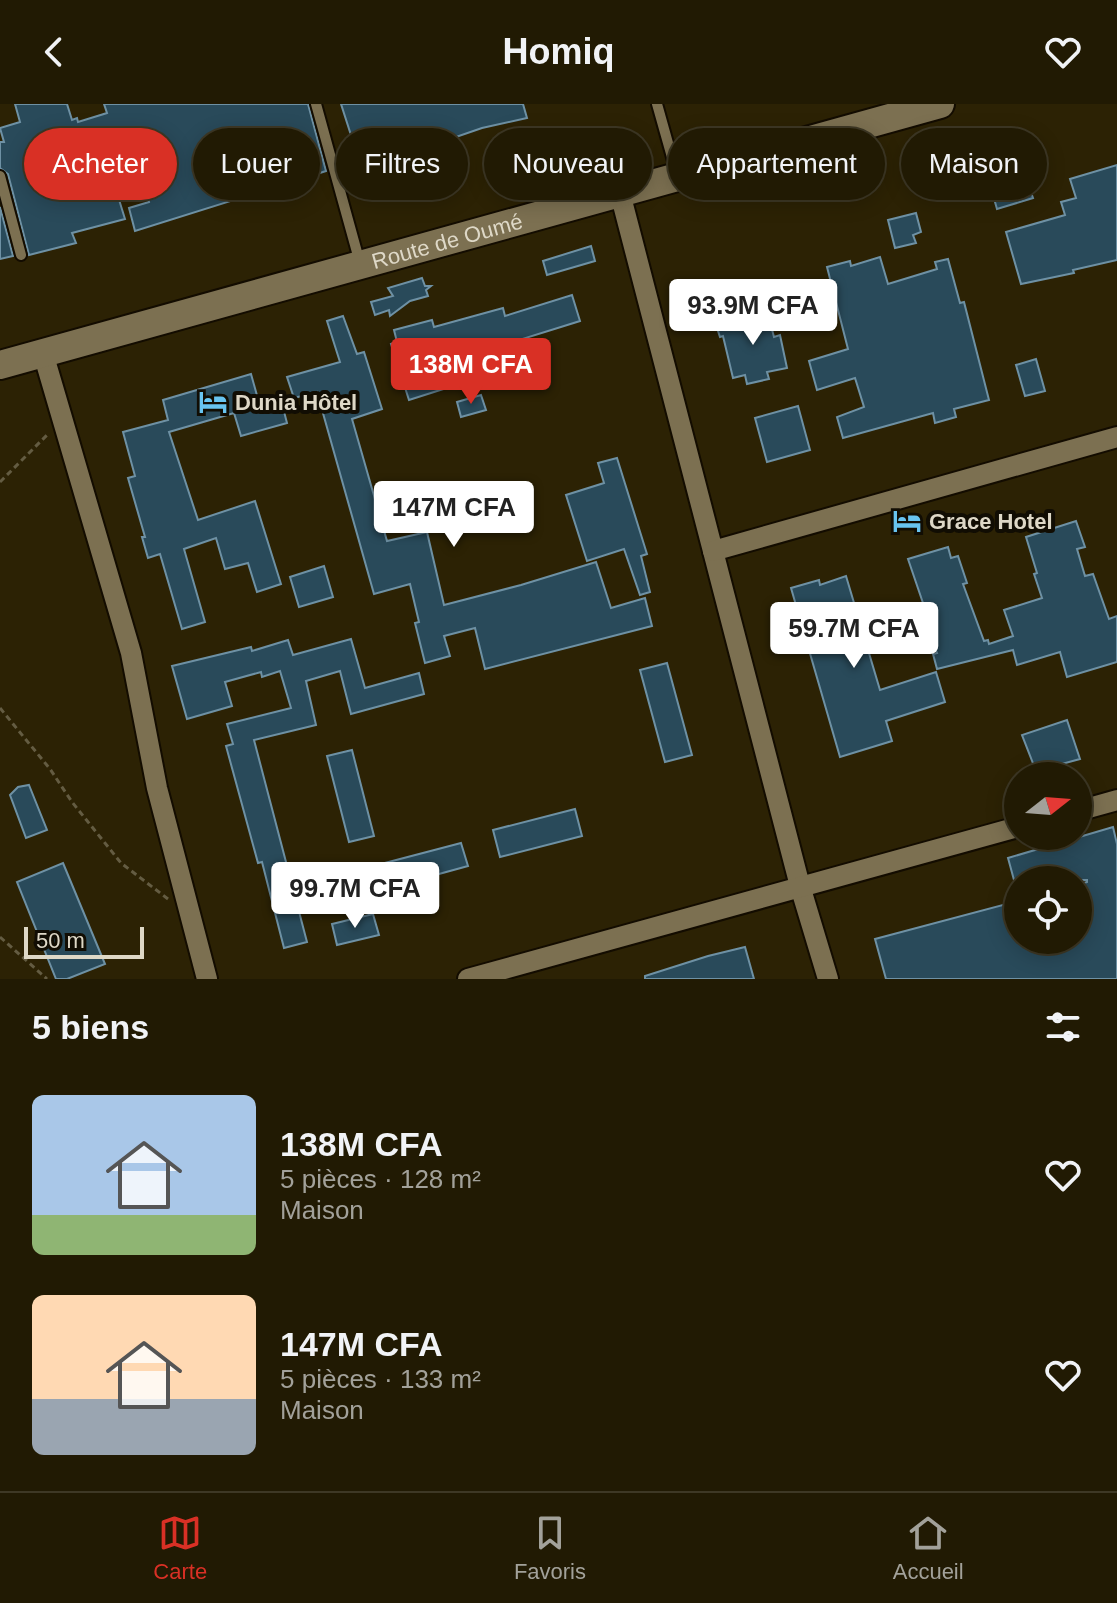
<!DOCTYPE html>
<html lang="fr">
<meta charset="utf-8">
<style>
:root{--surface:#211a03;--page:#29230d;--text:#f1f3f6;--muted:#a2a19a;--line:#3e3825;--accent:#d93025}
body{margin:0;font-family:Arial,sans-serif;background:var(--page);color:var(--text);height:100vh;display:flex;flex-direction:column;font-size:30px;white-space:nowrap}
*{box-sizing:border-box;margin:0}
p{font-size:26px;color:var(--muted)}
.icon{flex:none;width:44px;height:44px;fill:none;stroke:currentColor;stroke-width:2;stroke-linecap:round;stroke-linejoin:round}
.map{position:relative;height:875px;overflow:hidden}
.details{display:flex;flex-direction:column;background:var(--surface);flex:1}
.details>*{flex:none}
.hud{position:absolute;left:24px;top:24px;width:1070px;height:72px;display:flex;gap:16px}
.needle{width:52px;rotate:73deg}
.fabs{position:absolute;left:1004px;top:658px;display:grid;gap:16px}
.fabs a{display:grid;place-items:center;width:88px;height:88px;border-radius:50%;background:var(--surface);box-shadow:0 4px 20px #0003,0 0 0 2px var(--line);font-size:40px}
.scale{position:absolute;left:24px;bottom:20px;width:120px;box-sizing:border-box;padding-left:8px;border:4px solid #ded8c7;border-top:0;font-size:22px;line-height:28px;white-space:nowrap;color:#ded8c7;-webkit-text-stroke:6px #110d03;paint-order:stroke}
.price{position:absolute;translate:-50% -68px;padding:0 18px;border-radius:8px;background:#fff;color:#222;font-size:26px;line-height:52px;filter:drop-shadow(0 2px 4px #0008)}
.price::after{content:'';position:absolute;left:50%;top:48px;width:24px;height:18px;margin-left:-12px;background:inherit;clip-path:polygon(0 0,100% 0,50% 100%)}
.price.on{background:var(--accent);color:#fff}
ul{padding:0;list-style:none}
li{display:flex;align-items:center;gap:24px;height:200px;padding:0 32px}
li span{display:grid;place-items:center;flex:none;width:224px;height:160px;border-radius:12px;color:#555}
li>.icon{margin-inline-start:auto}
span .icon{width:96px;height:96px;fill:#fffc;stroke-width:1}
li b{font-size:34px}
h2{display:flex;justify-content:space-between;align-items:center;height:96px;padding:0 32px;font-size:34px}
.tag{padding:0 28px;border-radius:36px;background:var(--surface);box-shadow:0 4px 20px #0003,0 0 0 2px var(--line);font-size:28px;line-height:72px}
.tag.on{background:var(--accent);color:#fff}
header{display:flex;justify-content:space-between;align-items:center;height:104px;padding:0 32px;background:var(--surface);font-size:36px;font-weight:700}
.tab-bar{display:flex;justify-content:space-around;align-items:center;height:112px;border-top:2px solid var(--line);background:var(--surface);font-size:22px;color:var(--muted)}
.tab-bar a{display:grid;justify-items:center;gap:4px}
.tab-bar .on{color:var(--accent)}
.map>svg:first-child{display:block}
.building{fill:#294a5a;stroke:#6e91a4;stroke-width:2}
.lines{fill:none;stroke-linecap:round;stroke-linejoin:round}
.lane-casing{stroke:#130c00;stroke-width:14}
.street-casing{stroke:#130c00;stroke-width:24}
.secondary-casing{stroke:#130c00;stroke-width:32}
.path{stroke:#645c42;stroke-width:3;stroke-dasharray:6 4;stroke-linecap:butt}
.lane{stroke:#7c7051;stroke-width:10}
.street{stroke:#7c7051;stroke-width:20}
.secondary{stroke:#7c7051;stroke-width:28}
.labels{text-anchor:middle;stroke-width:8;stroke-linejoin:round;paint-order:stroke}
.street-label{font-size:22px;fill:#ded8c7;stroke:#110d03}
.poi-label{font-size:22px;font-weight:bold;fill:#ded8c7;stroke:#110d03;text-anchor:start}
</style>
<header><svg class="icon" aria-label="back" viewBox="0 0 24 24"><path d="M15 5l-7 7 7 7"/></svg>Homiq<svg class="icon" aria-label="heart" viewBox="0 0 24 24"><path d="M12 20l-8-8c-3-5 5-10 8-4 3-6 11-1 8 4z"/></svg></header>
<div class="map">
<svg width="1117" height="875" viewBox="0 0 1117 875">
<rect width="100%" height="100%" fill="#2c2204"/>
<g class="building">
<polygon points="15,0 67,0 72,16 77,14 78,18 107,9 104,0 308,0 326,67 135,127 129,104 149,98 140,65 112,73 125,115 72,129 76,139 29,151 8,70 0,64 0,38 4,38 0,24 20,18"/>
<polygon points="341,0 523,0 527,14 482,24 430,42 429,38 359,56"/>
<polygon points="1117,61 1117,156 1073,166 1074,169 1021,180 1006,128 1065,111 1061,98 1076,94 1070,75"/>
<polygon points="1026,74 1033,94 997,105 991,84"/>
<polygon points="0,103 13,152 0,155"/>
<polygon points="916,109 921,128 913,131 916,139 895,144 888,116"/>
<polygon points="591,142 595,157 547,171 543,157"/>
<polygon points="880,153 888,180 937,165 935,158 948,155 960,199 964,198 989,296 954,305 956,313 935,319 933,309 843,334 837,313 864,303 855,274 817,286 809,257 848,245 827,163 850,157 851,162"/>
<polygon points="422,174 425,182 431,182 426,186 428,192 410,197 390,212 389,206 375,211 371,198 393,192 388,184"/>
<polygon points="572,191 580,217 452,257 459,280 409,296 391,240 397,238 394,226 432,216 434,223 503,204 505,212"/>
<polygon points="767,207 774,233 780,231 787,264 767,268 769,275 747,280 745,271 733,274 723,232 720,233 716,221"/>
<polygon points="343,212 357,250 364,248 382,305 352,315 387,437 427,428 444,501 521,481 596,458 611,504 645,494 652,522 485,565 475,524 444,532 450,552 425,559 415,519 419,518 410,480 374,490 317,288 294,294 287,273 340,258 327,217"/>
<polygon points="1036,255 1045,287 1025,292 1016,261"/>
<polygon points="251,270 258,295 265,293 268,300 281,296 287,319 241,332 234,309 169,328 198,416 255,397 281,480 257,488 248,459 225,465 216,434 184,445 205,518 182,525 160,450 148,454 142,433 145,433 128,374 135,372 123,328 168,316 163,296"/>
<polygon points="481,291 486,306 461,313 457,298"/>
<polygon points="798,302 810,346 767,358 755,314"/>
<polygon points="617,354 647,450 641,452 650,488 640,491 624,445 587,457 566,391 604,379 598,359"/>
<polygon points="1076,417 1085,443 1077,445 1085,472 1093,470 1109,515 1117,512 1117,558 1067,573 1060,548 1017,561 1013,546 937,565 933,550 937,549 920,504 924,502 908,455 948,443 951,454 958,452 967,479 963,480 984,537 988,536 989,540 1013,532 1004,506 1042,494 1034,470 1037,469 1026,433"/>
<polygon points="324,462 333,493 299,503 290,473"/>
<polygon points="846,472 880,586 936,568 945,598 886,617 892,637 840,653 791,484 819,476 820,481"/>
<polygon points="351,535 365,584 419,569 424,590 351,610 340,567 306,577 316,621 254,636 307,838 284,844 262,758 258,759 226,642 233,640 227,620 291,604 280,567 262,573 261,568 225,578 232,602 187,615 172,562 251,543 252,547 288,536 293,551"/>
<polygon points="667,559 692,651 665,658 640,566"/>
<polygon points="1067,616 1080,655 1036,667 1022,631"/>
<polygon points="352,646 374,732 349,738 327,652"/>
<polygon points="29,681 47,726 26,734 10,691 18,683"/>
<polygon points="575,705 582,732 500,753 493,726"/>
<polygon points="1113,723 1117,740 1117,875 886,875 875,835 1018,797 1018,836 1078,836 1078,781 1087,778 1087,776 1014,776 1008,754"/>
<polygon points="461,739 468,762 388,784 381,760"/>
<polygon points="63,759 105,860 67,875 56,875 17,778"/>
<polygon points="373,810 379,831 337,841 332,820"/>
<polygon points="745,843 754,875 645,875 645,872 708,852"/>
</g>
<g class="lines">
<defs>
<g id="lane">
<polyline points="316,0 360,159"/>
<polyline points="657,0 677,71"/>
<polyline points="0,72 21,151"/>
</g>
<g id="street">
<polyline points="620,89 800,782 828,875"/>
<polyline points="43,249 131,549 157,684 207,875"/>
<polyline points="713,447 1117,333"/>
<polyline points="1078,707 1117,696"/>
<polyline points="468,875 1018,723"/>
</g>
<g id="secondary">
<path id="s1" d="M 0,261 L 940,0"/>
</g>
</defs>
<use href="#lane" class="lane-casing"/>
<use href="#street" class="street-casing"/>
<use href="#secondary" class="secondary-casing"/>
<g class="path">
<polyline points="0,378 47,331"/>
<polyline points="0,604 50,665 72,698 121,759 168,795"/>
<polyline points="0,833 47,875"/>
</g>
<use href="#lane" class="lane"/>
<use href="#street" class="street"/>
<use href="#secondary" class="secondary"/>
</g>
<defs>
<symbol id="hotel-bare" viewBox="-9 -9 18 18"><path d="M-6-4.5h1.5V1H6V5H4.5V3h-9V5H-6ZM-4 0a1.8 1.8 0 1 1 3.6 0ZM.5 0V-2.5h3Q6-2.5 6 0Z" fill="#68c4f0" stroke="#110d03" stroke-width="2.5" paint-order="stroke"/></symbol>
</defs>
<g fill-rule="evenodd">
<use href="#hotel-bare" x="193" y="278" width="40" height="40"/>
<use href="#hotel-bare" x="887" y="397" width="40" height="40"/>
</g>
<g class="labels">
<g class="street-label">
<text dy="8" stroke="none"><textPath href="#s1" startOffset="464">Route de Oumé</textPath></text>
</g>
<g class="poi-label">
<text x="235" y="306">Dunia Hôtel</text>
<text x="929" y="425">Grace Hotel</text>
</g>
</g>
</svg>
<div class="fabs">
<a><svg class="needle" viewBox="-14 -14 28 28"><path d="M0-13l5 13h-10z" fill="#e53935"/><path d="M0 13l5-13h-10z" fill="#a2a19a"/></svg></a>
<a><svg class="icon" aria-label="locate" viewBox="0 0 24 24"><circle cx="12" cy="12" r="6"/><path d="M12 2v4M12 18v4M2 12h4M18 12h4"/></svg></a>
</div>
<div class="scale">50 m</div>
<b class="price" style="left:753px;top:243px">93.9M CFA</b>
<b class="price on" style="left:471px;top:302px">138M CFA</b>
<b class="price" style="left:454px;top:445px">147M CFA</b>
<b class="price" style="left:854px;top:566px">59.7M CFA</b>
<b class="price" style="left:355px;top:826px">99.7M CFA</b>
<div class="hud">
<a class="tag on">Acheter</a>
<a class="tag">Louer</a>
<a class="tag">Filtres</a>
<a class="tag">Nouveau</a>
<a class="tag">Appartement</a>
<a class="tag">Maison</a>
</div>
</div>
<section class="details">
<h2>5 biens<svg class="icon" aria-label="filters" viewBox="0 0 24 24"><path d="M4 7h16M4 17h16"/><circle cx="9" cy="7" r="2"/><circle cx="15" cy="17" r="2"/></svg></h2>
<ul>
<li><span style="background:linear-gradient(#a9c7e8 75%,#8fb573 0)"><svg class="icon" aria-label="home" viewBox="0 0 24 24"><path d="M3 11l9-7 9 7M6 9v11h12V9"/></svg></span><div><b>138M CFA</b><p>5 pièces · 128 m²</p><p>Maison</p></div><svg class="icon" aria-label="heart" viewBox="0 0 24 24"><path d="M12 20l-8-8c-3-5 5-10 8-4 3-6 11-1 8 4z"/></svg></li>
<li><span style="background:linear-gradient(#ffd9b3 65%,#9aa5b1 0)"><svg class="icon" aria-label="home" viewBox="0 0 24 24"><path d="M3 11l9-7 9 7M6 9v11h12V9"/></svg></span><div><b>147M CFA</b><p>5 pièces · 133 m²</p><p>Maison</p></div><svg class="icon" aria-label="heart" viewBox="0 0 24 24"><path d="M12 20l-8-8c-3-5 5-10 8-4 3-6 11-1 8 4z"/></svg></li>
</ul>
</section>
<nav class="tab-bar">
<a class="on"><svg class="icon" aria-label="map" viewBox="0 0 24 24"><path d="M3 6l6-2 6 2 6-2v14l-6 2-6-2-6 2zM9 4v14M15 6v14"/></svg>Carte</a>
<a><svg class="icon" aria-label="saved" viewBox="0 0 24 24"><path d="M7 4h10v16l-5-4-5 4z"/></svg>Favoris</a>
<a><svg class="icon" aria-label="home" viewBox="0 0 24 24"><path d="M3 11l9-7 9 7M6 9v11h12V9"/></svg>Accueil</a>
</nav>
